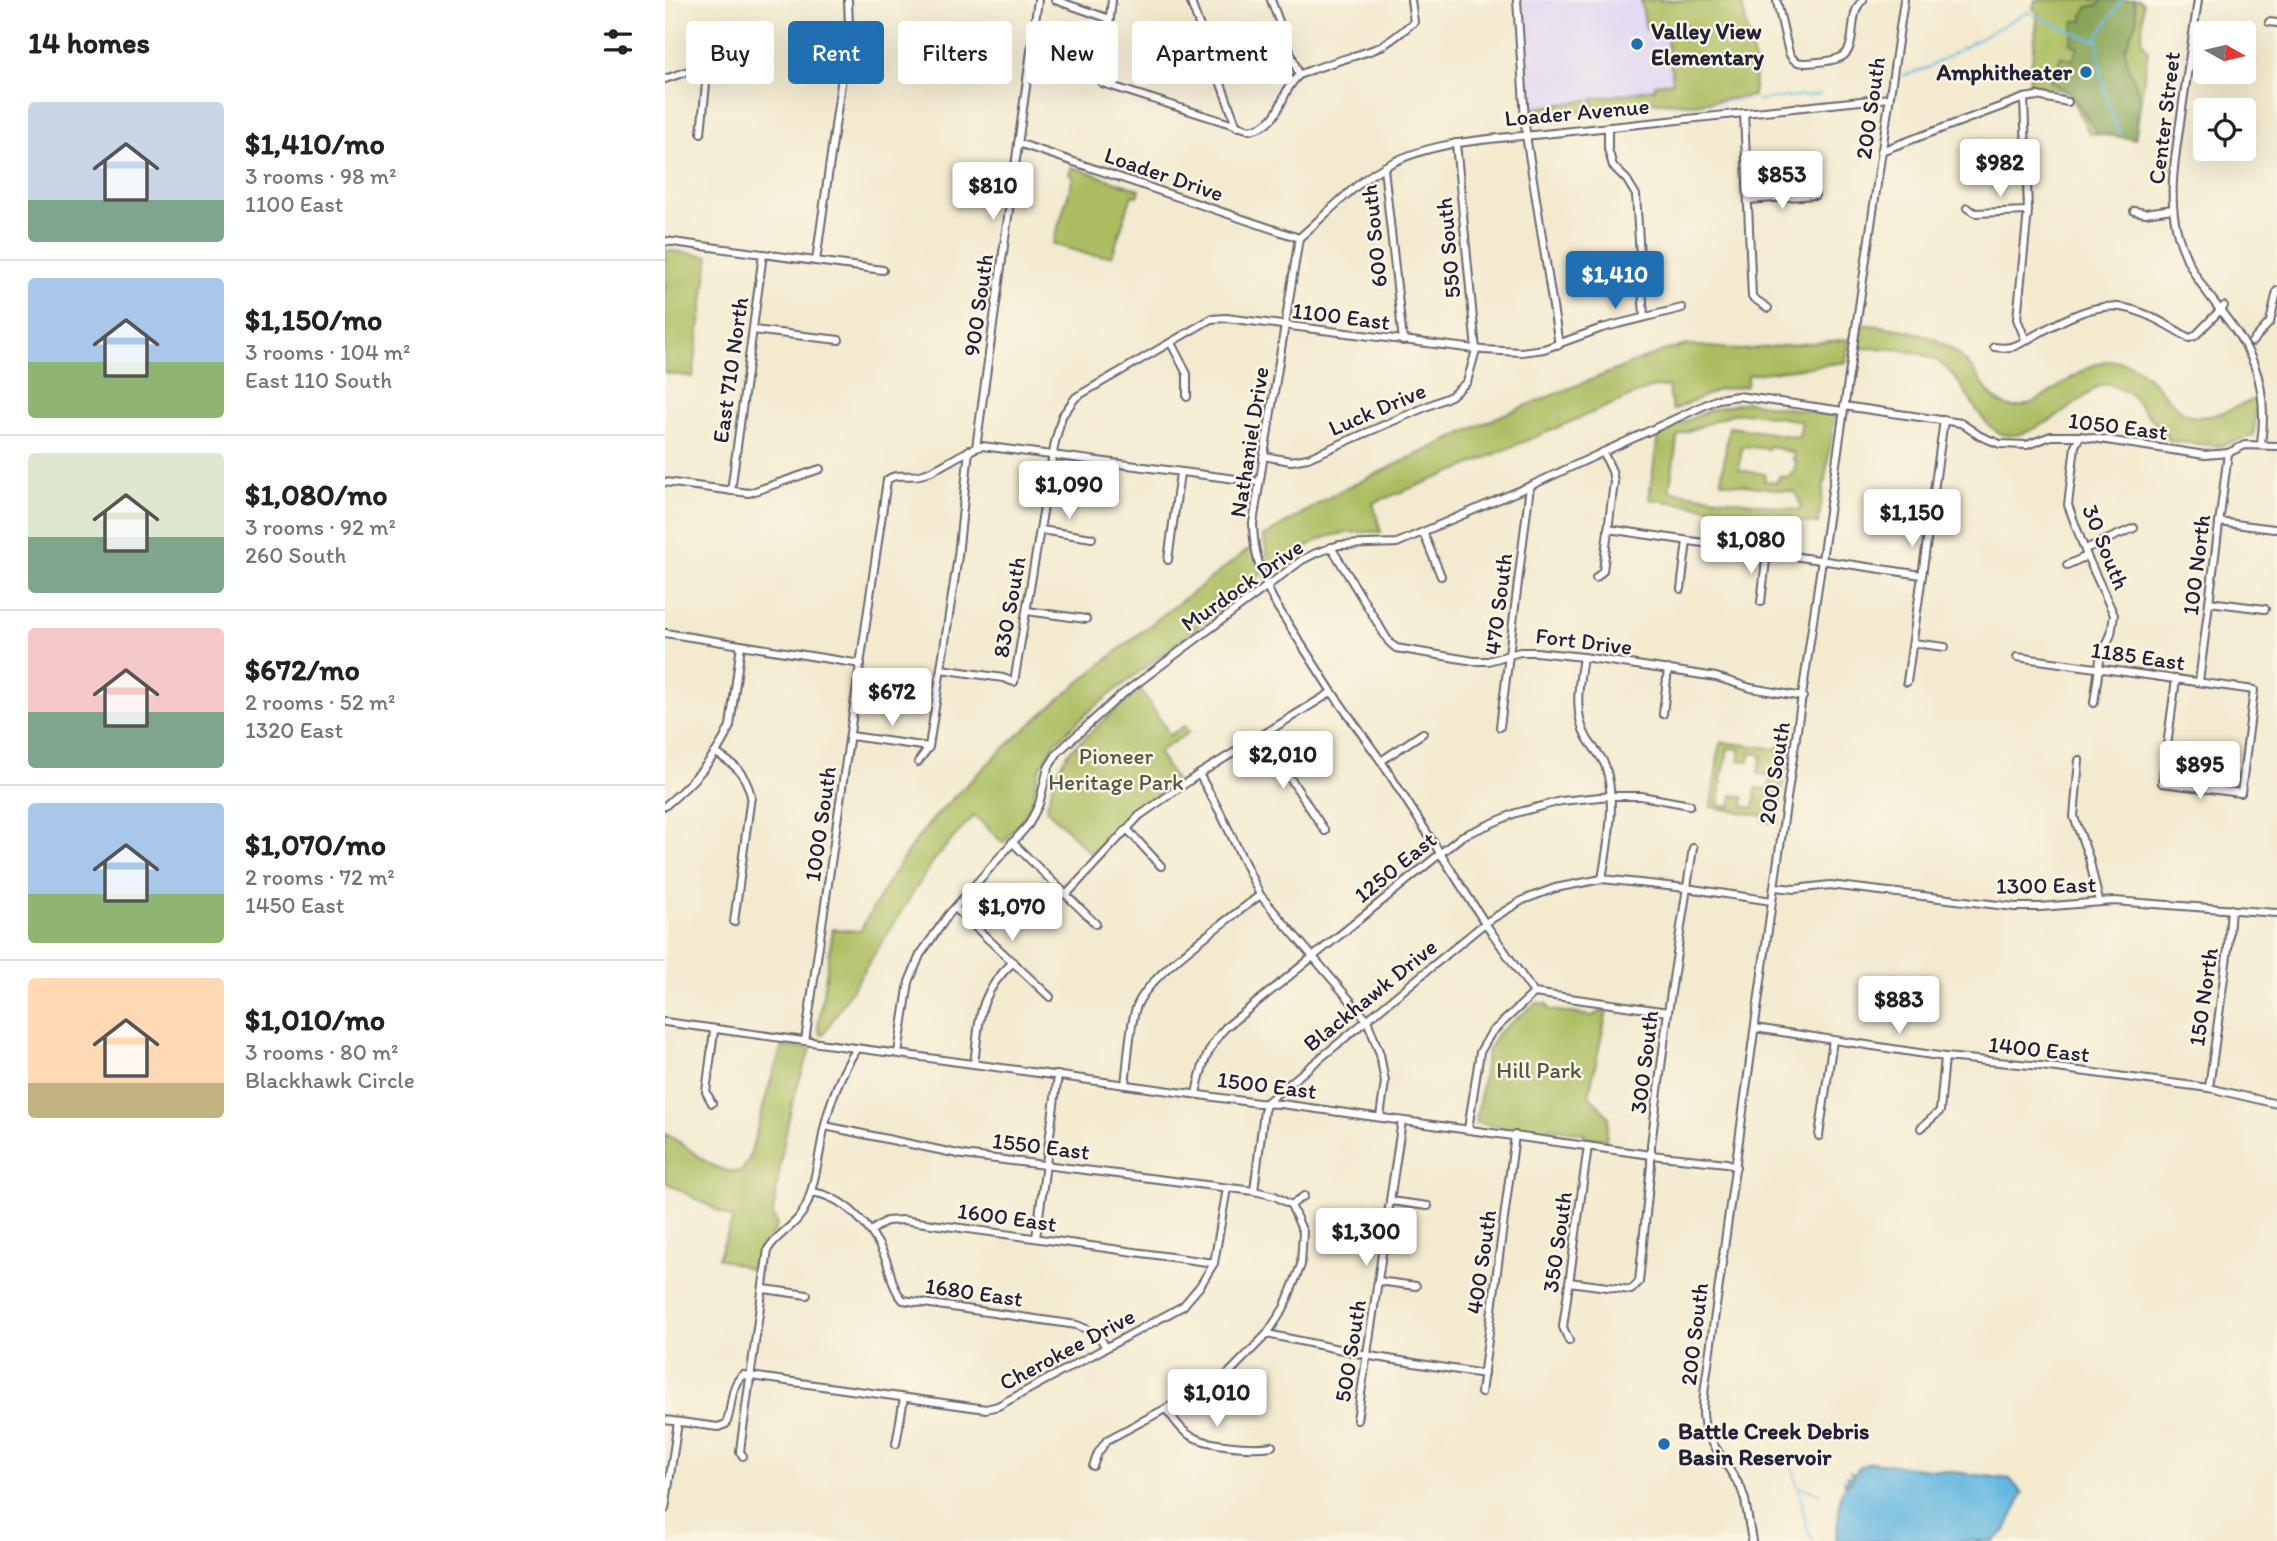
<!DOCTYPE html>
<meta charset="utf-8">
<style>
:root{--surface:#fff;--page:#f2f2f2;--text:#222;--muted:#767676;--line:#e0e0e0;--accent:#1f6fb2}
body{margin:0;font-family:Itim,sans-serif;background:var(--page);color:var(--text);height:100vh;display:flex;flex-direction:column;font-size:26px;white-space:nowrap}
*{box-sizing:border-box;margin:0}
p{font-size:23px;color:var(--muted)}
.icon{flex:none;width:38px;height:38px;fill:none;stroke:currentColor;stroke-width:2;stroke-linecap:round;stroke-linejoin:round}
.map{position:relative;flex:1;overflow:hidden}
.side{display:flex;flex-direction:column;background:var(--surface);width:665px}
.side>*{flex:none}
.guide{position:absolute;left:21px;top:21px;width:665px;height:63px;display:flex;gap:14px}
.needle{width:46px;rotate:98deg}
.buttons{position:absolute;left:1528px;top:21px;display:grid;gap:14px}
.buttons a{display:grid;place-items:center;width:63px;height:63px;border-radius:7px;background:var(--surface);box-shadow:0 7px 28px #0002;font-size:35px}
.price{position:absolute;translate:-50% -60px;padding:0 16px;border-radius:7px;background:#fff;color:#222;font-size:23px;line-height:46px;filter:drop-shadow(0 2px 4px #0008)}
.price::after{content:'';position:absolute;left:50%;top:42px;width:21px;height:16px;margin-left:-10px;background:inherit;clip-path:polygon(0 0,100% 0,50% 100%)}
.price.on{background:var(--accent);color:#fff}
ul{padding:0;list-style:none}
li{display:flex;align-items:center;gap:21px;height:175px;padding:0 28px}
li+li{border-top:2px solid var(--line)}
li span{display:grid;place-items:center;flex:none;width:196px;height:140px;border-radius:7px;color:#555}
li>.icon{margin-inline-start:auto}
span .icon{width:84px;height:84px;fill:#fffc;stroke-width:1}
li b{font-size:30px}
h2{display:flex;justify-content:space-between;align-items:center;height:84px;padding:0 28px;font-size:30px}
.pill{padding:0 24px;border-radius:7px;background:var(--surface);box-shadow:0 7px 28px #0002;font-size:24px;line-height:63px}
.pill.on{background:var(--accent);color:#fff}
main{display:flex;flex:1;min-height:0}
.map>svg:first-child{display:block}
.built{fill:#dfd5f5}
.green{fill:#abbd61;stroke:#66704e;stroke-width:2;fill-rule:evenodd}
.forest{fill:#88a457;stroke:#556349;stroke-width:2}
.water{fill:#64b7e0;stroke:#436c8e;stroke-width:2}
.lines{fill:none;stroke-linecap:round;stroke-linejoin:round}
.stream{stroke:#64b7e0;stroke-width:2}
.minor-casing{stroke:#6b686f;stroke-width:10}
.minor{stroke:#fff;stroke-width:6}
.poi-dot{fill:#1f6fb2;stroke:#fcf5e5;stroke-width:2.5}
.labels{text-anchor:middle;stroke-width:5;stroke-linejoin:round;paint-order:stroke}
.poi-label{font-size:23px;font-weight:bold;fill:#22223b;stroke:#fcf5e5;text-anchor:start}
.street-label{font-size:23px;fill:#22223b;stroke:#fcf5e5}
.park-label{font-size:23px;fill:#525848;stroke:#fcf5e5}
</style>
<main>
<section class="side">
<h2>14 homes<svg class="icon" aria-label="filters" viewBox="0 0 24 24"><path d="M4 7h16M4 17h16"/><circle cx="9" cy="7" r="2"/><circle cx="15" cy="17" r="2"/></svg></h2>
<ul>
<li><span style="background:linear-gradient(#c9d6e8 70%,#7fa58c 0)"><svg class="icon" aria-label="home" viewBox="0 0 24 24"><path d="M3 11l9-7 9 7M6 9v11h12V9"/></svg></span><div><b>$1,410/mo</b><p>3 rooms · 98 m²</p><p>1100 East</p></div></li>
<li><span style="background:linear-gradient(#a9c7e8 60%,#8fb573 0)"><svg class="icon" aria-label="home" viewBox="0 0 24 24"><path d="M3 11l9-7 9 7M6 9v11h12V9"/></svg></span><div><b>$1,150/mo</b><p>3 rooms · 104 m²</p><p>East 110 South</p></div></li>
<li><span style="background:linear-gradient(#dfe7d0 60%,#7fa58c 0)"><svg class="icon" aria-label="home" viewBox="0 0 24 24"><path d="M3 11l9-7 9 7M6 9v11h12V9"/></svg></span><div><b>$1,080/mo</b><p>3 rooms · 92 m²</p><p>260 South</p></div></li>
<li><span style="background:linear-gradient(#f6c9c9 60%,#7fa58c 0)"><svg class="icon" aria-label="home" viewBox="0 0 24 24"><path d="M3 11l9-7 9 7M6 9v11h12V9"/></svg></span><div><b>$672/mo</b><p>2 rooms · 52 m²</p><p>1320 East</p></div></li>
<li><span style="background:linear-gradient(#a9c7e8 65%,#8fb573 0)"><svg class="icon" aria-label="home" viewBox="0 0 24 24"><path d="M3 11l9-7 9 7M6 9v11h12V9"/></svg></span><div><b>$1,070/mo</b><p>2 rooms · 72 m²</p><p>1450 East</p></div></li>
<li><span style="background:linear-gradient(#ffd9b3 75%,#c2b280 0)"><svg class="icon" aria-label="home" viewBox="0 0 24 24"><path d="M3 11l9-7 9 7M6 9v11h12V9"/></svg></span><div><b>$1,010/mo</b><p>3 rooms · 80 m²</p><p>Blackhawk Circle</p></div></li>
</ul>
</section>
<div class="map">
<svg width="1612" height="1541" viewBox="0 0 1612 1541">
<rect width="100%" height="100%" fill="#fcf5e5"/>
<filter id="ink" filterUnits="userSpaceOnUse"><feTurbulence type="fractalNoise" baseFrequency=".0143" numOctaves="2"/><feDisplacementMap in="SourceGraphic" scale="14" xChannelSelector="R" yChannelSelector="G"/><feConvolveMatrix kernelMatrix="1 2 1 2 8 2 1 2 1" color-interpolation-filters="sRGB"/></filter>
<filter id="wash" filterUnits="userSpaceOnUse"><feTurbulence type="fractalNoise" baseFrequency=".00686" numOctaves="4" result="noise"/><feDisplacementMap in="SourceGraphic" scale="28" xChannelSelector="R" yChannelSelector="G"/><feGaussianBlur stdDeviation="1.57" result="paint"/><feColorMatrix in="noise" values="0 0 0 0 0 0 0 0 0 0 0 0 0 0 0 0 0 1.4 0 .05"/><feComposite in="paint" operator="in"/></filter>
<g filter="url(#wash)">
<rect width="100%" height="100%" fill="#f3eacf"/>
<polygon class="built" points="857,0 1056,0 1090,72 1085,100 1027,106 982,103 867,120"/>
<g class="green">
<polygon points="976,0 1076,1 1091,67 1088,96 1028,104 981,101 929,110 927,99 990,89 990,84 1008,82 1000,26 981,29"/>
<polygon points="1370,0 1474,0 1478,3 1477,41 1483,51 1470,139 1424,133 1404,92 1364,84 1373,12 1368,9"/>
<polygon points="923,100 925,110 870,120 869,108"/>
<polygon points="407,167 475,190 473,196 467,195 447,256 425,255 388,244 408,178 404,173"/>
<polygon points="0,250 44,256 28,377 0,373"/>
<path d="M 1197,324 C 1240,330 1272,330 1303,364 C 1316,377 1323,400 1342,406 C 1368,415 1409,369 1437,362 C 1485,351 1502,417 1533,417 C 1554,417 1575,405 1594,397 L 1588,436 L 1553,446 L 1505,441 L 1464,393 L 1442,383 L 1432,387 C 1413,402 1359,446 1334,433 C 1323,427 1316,416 1309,406 C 1298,389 1289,372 1272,361 C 1249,347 1218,349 1193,348 Z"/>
<path d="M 1184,339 L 1181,362 L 1083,375 L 1082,386 L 1053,390 L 1008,410 L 1003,386 L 985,388 L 795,469 L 708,503 L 716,532 C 660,531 651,538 609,572 L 606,569 L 598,537 L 673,492 L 747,457 L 835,416 L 998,351 L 1023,345 L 1076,350 Z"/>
<path d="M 1081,402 L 1170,415 L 1153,524 L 984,499 L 993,435 L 1044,410 ZM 1087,413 L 1137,421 L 1134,437 L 1064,427 L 1056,482 L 1130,492 L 1136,505 L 1135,510 L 1004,491 L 1013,435 L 1067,414 ZM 1077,446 L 1103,449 L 1104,446 L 1129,453 L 1128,460 L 1131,461 L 1129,473 L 1126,473 L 1125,477 L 1114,476 L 1112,482 L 1099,481 L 1100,474 L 1074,470 Z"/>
<path d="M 587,547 L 596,573 L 593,579 L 423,712 L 390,743 L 374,770 L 368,797 L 362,813 L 338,843 L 309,815 L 269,860 L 158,1035 L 155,1034 L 153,1027 L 168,929 L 195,931 C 216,894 236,857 264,824 C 286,798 311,776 335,752 C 414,678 500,613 587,547 Z"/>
<path d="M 475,688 L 505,735 L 519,726 L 524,732 L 493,752 L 511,782 L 473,809 L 426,854 L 381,809 C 388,787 390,768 406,750 Z"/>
<path d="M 1058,742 L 1112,749 L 1113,745 L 1123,746 L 1113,824 L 1098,822 L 1099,816 L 1046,807 L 1055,744 ZM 1063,748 L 1075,749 L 1074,760 L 1084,761 L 1086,753 L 1097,755 L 1093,774 L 1105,776 L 1105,783 L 1103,789 L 1091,788 L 1089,808 L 1078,806 L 1079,797 L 1067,795 L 1065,807 L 1054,805 L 1057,781 L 1055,777 L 1059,770 Z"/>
<polygon points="871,1003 882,1004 885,1010 927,1016 938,1011 942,1011 924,1095 944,1117 941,1140 922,1137 918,1133 884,1128 874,1133 811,1123 822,1052 832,1034"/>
<path d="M 117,1046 L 146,1049 C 123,1102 116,1157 108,1214 L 112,1226 L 98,1251 L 94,1272 L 53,1258 L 68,1219 L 0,1182 L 0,1134 C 25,1145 48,1177 77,1171 L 84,1159 L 102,1093 Z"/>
</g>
<polygon class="forest" points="1437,0 1469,0 1472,19 1460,50 1463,67 1476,98 1470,139 1433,134 1405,92 1385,82 1396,56 1408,60 1413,48 1406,43 1409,21 1418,21 1418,14 1423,7 1435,4"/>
<polygon class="water" points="1206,1462 1345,1479 1358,1494 1340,1532 1328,1541 1171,1541 1176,1493 1180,1484 1182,1485 1179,1480 1186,1482 1182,1476 1189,1478 1186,1472 1189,1474 1195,1467"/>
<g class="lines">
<g class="stream">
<path d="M 1433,35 C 1433,69 1441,105 1456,135"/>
<polyline points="1238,76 1262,68 1362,12 1429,41 1457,0"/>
<polyline points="1092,100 1155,94"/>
<polyline points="1125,1453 1132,1486 1156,1494"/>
<polyline points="1134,1488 1141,1525 1148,1541"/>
</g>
</g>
</g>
<g filter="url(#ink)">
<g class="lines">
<defs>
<g id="minor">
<polyline points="390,0 445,19"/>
<path d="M 447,0 L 437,83 L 585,130 C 620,123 612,95 633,76 C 642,69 695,55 710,49 C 724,44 737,31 749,22 L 746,0"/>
<polyline points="525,0 572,127"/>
<polyline points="606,0 634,75"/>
<polyline points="852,0 861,135 894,345"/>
<path d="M 1533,0 C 1527,39 1522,77 1516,116 C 1511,153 1503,190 1511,227 C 1531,316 1612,329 1596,444"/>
<path d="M 1112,2 L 1124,53 C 1128,61 1132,63 1141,63 C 1152,62 1165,62 1174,58 C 1195,51 1181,14 1198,0"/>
<polyline points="1604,22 1612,23"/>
<polyline points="0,79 26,70 40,69 42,74 36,133"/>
<polyline points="1359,98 1363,211 1352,319 1361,341"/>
<polyline points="1079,113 1087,297 1103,308"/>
<polyline points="943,127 943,149 948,166 962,180 971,195 979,317"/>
<polyline points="353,143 634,238"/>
<polyline points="1216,151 1359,98 1372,96 1403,102"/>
<polyline points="719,168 738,341"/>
<polyline points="1083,200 1150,195"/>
<polyline points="1302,208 1310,213 1363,211"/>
<polyline points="1469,211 1480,213 1508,209"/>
<path d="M 634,238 L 588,523 C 588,552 598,583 613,608 L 667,692 L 716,761 L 820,923 L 869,993"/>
<path d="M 634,238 C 657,218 679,195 703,177 C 752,142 812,140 869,135 L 1224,98"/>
<polyline points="0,241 218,270"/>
<polyline points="151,261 184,27 183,0"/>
<polyline points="88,330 174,340"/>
<polyline points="1587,342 1605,322 1612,291"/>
<polyline points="506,343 522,374 522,397"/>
<path d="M 1329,347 C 1351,350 1355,343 1374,333 C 1441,296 1459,298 1524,338 L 1530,336 L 1559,306"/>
<polyline points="1179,406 1296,423 1315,436 1335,444 1362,445 1386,436 1415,436 1540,455 1563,453 1580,445 1612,446"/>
<polyline points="1415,436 1410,446 1403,505 1422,556 1449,615 1446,634 1435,660 1429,703"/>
<polyline points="311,448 373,0"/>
<polyline points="598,456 626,461 643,458 786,396 802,382 811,350 791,143"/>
<polyline points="0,482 84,493 155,469"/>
<polyline points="66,491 98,254"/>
<polyline points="1554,522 1609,529"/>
<polyline points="943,529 1257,575"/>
<polyline points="376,530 427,538"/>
<polyline points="758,532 776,576"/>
<polyline points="666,547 724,642 731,648 809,661 823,661 855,652 871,652 918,657 1051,677 1086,688 1138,697"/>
<polyline points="1420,549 1469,528"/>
<polyline points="503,560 515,473"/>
<polyline points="1402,565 1422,556"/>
<polyline points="931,578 938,571 949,482 947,471 938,452"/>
<polyline points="1016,589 1022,541"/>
<polyline points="1096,602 1102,552"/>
<polyline points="1544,602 1600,609"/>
<polyline points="362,611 421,619"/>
<polyline points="0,633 196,664"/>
<polyline points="1248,643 1280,647"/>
<path d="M 918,657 C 914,683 908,714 922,738 C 927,747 936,755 940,765 C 952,800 943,844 937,879"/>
<polyline points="1352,657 1589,690 1576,793 1497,783 1511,679"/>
<polyline points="276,669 338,678 349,682 390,442 397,416 411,397 546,319 561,318 818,350 856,352 879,349 937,328 1017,308"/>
<polyline points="1242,682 1279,420"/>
<polyline points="1534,682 1563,453"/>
<polyline points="998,714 1003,669"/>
<polyline points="835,727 865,486"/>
<polyline points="186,736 264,747"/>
<polyline points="598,737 660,831"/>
<path d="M 51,753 C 70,765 80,772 86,796 L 69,922"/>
<polyline points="1414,760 1409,817 1424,858 1434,901"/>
<polyline points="716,761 758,733"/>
<polyline points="253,762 264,747 293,556 304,450"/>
<polyline points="534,774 555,812 595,895 702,1020 715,1054 720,1082 715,1117"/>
<path d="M 0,806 C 26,784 52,758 65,726 L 76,645"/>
<polyline points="462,829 496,866"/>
<polyline points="347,842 431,924"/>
<polyline points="1109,887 1130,889 1165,885 1350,907 1375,907 1449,901 1612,913"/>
<polyline points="401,895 474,816 534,774 667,692"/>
<polyline points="290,908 385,997"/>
<polyline points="869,993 1003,1012"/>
<polyline points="0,1022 593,1103 616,1104 986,1155 1062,1163 1071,1167"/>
<polyline points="1090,1028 1280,1057 1376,1066 1544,1088 1612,1104"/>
<path d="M 140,1041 L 222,480 C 232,472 242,478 255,475 C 276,470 294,452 317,446 L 594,482"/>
<polyline points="233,1053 244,982 255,955 284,914 364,824 374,804 383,768 393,752 455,696 637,560 651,553 674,545 732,543 865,486 1053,399 1073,396 1178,411"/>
<path d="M 309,1064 C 315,1018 312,996 348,962"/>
<path d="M 460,1084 C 463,1062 464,1029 471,1008 C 482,974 564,920 595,895"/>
<polyline points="1544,1088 1563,948 1566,909"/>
<path d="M 531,1094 C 536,1068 542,1048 560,1028 L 797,836 L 851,813 L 896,801 L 945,796 L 976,796 L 1025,805"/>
<polyline points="47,1103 41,1092 49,1031"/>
<polyline points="160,1126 298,1155 589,1191 610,1196 626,1205 638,1232 636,1265 619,1308 602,1334 560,1377 442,1440 433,1453 428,1466"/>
<polyline points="1256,1128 1275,1111 1280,1057"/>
<polyline points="803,1129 815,1052 826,1033 869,993"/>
<polyline points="1154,1136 1168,1040"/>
<polyline points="589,1191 599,1111 602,1102 820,923 858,900 890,888 937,879 1021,888 1107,901"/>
<path d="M 146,1192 C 179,1196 206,1226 219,1255 C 227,1271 225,1286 238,1300 L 412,1325 L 433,1334 L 441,1348"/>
<polyline points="725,1201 763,1206"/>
<polyline points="626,1205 639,1196"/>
<polyline points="206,1231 221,1221 238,1220 549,1263"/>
<polyline points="371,1238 393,1075"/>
<polyline points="713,1281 751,1286"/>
<polyline points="904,1282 966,1290 974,1282 986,1165 986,1145 1003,1012 1028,848"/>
<polyline points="99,1289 142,1295"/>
<polyline points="602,1334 711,1357 819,1374"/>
<polyline points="904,1341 898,1327 923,1146"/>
<polyline points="816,1393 850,1135"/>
<path d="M 501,1409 C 507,1416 512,1425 519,1431 C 534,1446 587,1449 607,1446"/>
<path d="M 0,1420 L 53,1427 L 61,1424 C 68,1408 64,1386 78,1375 L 321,1409 L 333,1406 L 518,1306 L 535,1286 L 549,1263 L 562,1188"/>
<polyline points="692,1420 737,1121"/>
<polyline points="231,1444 239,1398"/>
<path d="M 78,1456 L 75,1452 L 76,1443 L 103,1249 C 114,1231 132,1227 142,1204 C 151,1180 154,1154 159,1129 C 165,1101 176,1073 192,1048"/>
<polyline points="0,1509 13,1422"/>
<path d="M 1087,1541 L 1080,1500 L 1076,1488 L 1042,1434 C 1036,1417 1038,1403 1040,1386 L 1109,887 L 1239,0"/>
</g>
</defs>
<use href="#minor" class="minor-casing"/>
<use href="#minor" class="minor"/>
</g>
</g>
<g class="poi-dot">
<circle cx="972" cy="44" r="7"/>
<circle cx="1421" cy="72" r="7"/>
<circle cx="999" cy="1444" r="7"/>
</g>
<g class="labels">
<g class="poi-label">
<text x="986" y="39">Valley View<tspan x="986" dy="26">Elementary</tspan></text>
<text x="1407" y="80" text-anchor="end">Amphitheater</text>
<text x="1013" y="1439">Battle Creek Debris<tspan x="1013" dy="26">Basin Reservoir</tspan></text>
</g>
<g class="street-label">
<text transform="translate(1205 108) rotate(-82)" y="8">200 South</text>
<text transform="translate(912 112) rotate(-5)" y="8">Loader Avenue</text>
<text transform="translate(1499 118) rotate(-83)" y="8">Center Street</text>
<text transform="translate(499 174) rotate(19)" y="8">Loader Drive</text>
<text transform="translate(709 236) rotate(-96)" y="8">600 South</text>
<text transform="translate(783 248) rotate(-95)" y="8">550 South</text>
<text transform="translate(313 305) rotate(-82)" y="8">900 South</text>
<text transform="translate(676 316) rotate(7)" y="8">1100 East</text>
<text transform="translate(65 370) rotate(-82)" y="8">East 710 North</text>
<text transform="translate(712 409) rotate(-23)" y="8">Luck Drive</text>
<text transform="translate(1453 426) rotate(7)" y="8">1050 East</text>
<text transform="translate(584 442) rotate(-81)" y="8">Nathaniel Drive</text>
<text transform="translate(1441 547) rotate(68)" y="8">30 South</text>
<text transform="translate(1531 565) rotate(-83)" y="8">100 North</text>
<text transform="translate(577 585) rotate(-35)" y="8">Murdock Drive</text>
<text transform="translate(833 604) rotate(-83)" y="8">470 South</text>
<text transform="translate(344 607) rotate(-80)" y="8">830 South</text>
<text transform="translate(919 641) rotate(7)" y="8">Fort Drive</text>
<text transform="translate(1473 656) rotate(8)" y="8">1185 East</text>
<text transform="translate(1109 773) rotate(-81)" y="8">200 South</text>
<text transform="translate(155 824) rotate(-82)" y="8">1000 South</text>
<text transform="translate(730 867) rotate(-39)" y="8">1250 East</text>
<text transform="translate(1381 885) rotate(-1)" y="8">1300 East</text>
<text transform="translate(705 995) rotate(-39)" y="8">Blackhawk Drive</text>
<text transform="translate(1538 997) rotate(-82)" y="8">150 North</text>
<text transform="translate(1374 1049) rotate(6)" y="8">1400 East</text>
<text transform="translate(979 1062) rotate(-83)" y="8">300 South</text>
<text transform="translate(602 1085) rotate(7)" y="8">1500 East</text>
<text transform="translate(376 1146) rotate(7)" y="8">1550 East</text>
<text transform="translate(342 1217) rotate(8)" y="8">1600 East</text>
<text transform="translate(892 1242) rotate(-82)" y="8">350 South</text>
<text transform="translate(816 1262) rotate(-82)" y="8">400 South</text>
<text transform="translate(309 1292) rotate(8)" y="8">1680 East</text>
<text transform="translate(1029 1334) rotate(-83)" y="8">200 South</text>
<text transform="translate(402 1349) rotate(-28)" y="8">Cherokee Drive</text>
<text transform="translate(685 1351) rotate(-81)" y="8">500 South</text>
</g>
<g class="park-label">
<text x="451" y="764">Pioneer<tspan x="451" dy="26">Heritage Park</tspan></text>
<text x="874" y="1078">Hill Park</text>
</g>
</g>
</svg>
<div class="buttons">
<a><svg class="needle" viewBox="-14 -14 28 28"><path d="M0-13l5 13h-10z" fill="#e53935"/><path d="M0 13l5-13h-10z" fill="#767676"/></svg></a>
<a><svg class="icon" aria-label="locate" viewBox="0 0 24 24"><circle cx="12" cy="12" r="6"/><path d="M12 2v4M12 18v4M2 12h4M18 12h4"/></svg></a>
</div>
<b class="price" style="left:1335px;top:199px">$982</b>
<b class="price" style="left:1117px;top:211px">$853</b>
<b class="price" style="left:328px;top:222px">$810</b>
<b class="price on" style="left:950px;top:311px">$1,410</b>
<b class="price" style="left:404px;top:521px">$1,090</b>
<b class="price" style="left:1247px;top:549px">$1,150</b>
<b class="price" style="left:1086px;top:576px">$1,080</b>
<b class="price" style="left:227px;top:728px">$672</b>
<b class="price" style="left:618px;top:791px">$2,010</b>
<b class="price" style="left:1535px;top:801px">$895</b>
<b class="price" style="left:347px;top:943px">$1,070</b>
<b class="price" style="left:1234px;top:1036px">$883</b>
<b class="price" style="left:701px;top:1268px">$1,300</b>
<b class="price" style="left:552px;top:1429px">$1,010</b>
<div class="guide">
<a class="pill">Buy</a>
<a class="pill on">Rent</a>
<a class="pill">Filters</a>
<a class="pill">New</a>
<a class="pill">Apartment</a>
</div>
</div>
</main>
